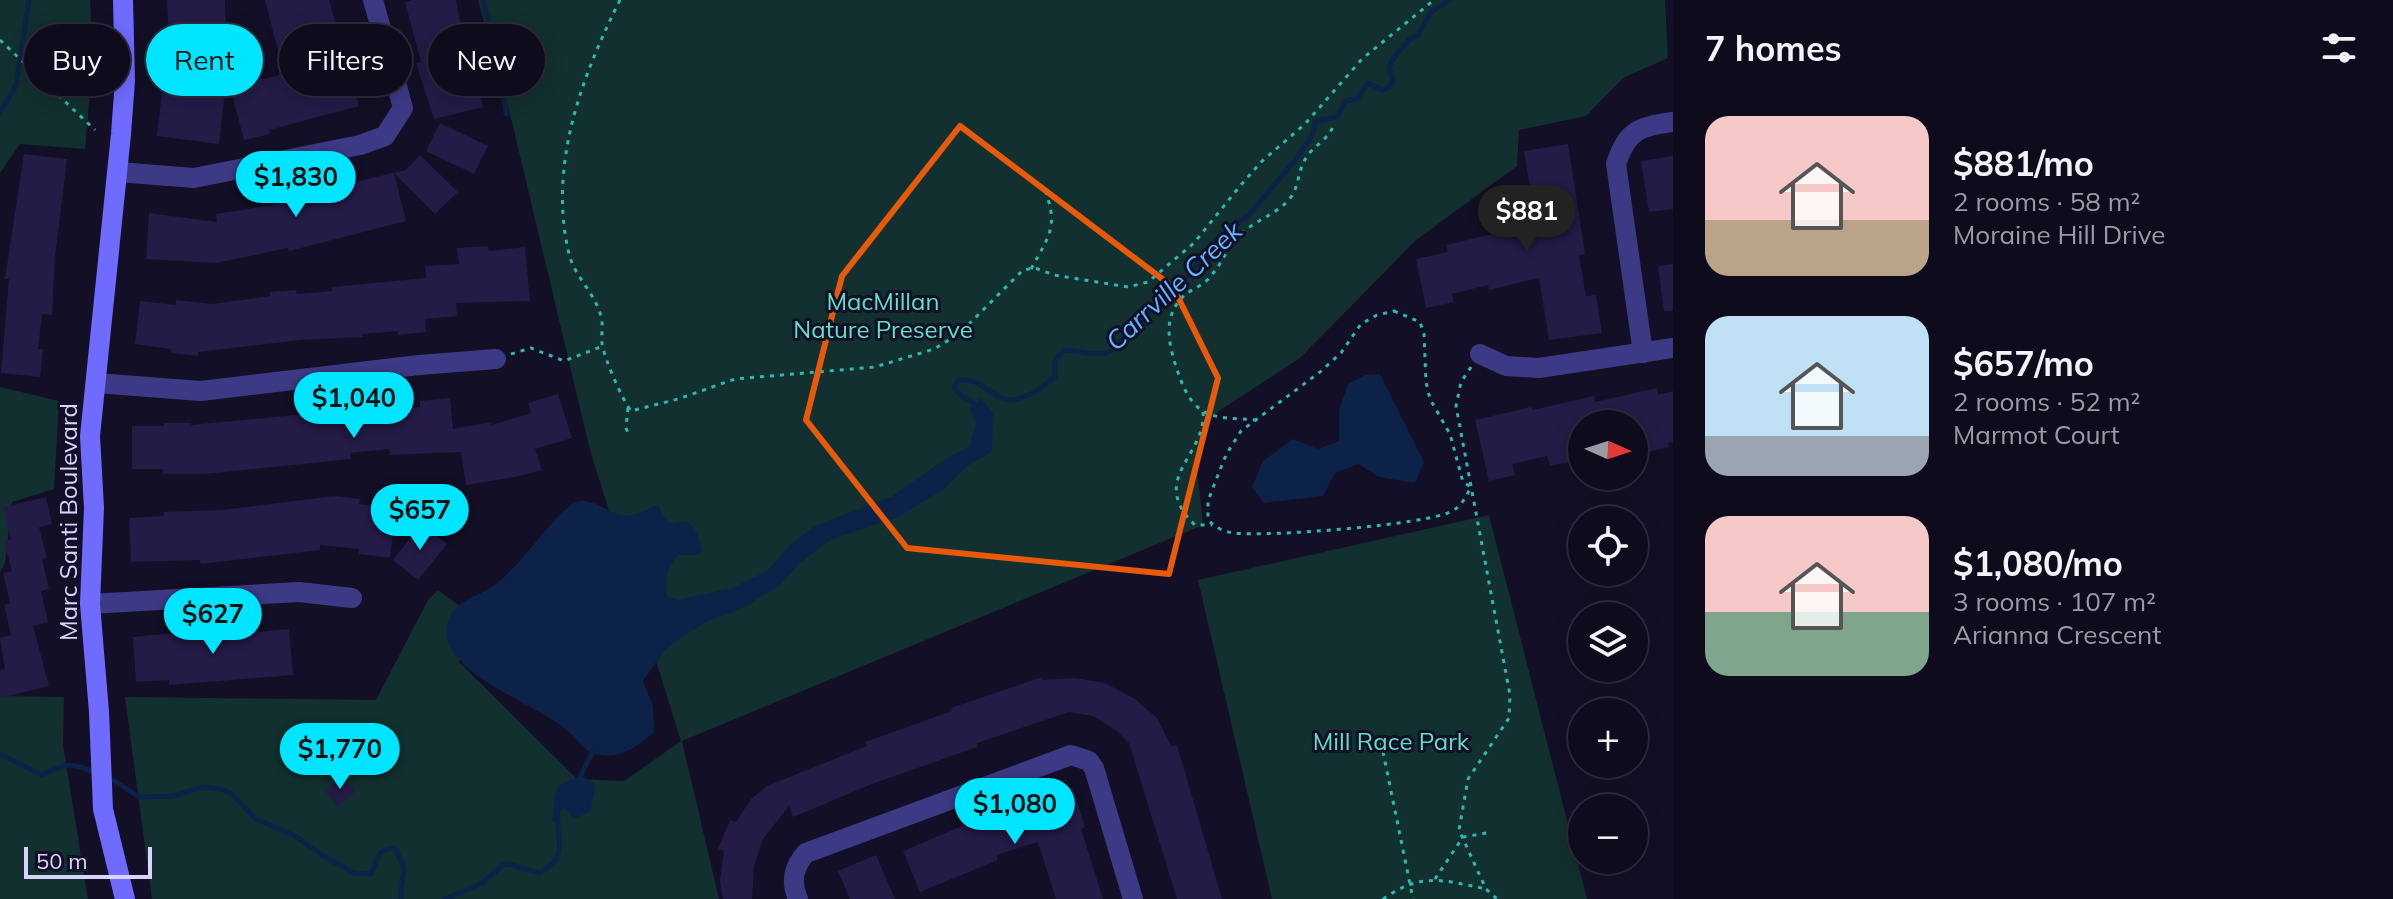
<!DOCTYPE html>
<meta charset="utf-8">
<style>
:root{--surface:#0e0b1c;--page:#1c1929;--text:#f1f3f6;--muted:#9b9ba3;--line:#2e2b3b;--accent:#00e5ff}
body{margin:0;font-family:Mulish,sans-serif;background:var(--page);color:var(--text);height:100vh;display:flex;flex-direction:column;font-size:30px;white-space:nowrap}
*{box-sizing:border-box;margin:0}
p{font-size:26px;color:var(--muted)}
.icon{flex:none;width:44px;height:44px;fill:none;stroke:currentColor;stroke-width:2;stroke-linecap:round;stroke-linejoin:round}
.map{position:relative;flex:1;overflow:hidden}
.side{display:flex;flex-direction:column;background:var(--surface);width:720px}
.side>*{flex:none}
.guide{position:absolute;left:24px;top:24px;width:760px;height:72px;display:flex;gap:16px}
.needle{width:52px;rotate:93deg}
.tools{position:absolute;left:1568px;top:410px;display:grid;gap:16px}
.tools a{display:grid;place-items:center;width:80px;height:80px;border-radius:50%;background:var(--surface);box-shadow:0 4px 20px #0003,0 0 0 2px var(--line);font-size:40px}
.scale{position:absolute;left:24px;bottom:20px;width:128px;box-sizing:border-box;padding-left:8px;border:4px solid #d9d4ff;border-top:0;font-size:22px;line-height:28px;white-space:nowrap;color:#d9d4ff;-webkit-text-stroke:6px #130f26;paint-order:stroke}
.price{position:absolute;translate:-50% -68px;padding:0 18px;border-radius:28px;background:var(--accent);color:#111;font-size:26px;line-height:52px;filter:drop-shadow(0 2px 4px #0008)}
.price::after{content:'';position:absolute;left:50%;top:48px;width:24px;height:18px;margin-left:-12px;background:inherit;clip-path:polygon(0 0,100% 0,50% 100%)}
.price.current{background:#222;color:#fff}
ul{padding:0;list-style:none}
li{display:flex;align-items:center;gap:24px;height:200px;padding:0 32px}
li span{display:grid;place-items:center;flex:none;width:224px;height:160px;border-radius:24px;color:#555}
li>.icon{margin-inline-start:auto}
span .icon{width:96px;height:96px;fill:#fffc;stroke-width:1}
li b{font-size:34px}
h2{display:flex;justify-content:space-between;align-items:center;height:96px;padding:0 32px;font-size:34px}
.pill{padding:0 28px;border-radius:36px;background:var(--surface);box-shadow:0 4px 20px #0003,0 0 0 2px var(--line);font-size:28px;line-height:72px}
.pill.current{background:var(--accent);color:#111}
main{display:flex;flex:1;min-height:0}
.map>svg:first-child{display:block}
.green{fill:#12302f}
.water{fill:#0c2248}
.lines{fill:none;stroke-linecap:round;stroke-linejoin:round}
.stream{stroke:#0c2248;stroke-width:5}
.building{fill:#241b47}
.path{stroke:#2fb8b0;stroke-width:3;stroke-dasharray:4 6;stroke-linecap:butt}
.street{stroke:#3d3a85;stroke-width:20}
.secondary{stroke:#6f6bff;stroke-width:20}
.marked{fill:none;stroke:#e8590c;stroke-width:6;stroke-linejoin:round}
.labels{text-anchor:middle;stroke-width:6;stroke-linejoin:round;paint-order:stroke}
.park-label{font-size:24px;fill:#5fe0c0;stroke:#130f26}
.street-label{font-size:24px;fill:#d9d4ff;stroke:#130f26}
.water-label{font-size:26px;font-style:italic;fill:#62b6ff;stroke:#130f26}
</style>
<main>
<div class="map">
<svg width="1673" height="899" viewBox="0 0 1673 899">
<rect width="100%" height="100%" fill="#130f26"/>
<g class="green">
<polygon points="0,0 90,0 93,58 85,149 20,144 0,173"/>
<polygon points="478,0 1665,0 1668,58 1623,78 1586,116 1519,130 1517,166 1416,240 1300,358 1213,415 1197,467 1203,525 682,741 719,899 152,899 125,697 376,700 428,600 438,590 475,617 459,662 577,779 624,781 681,741 590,450 512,122"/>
<polygon points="0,387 59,401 54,489 12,502 5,563 0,573"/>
<polygon points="1489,515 1587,899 1272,899 1198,580"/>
<polygon points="0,694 5,696 64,697 63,745 88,899 0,899"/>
</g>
<g class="water">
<polygon points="1380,374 1424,462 1415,483 1379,477 1358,464 1335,473 1323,496 1264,503 1252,487 1263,461 1293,439 1318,449 1339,441 1339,410 1348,384 1366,375"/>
<path d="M 981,398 L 993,413 L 992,451 L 966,467 L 944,489 L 898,517 L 830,540 L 800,563 L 779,586 L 737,611 L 710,620 L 680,638 L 664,651 L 643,681 L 653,706 L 654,732 C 640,745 620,759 600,755 C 584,752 582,744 571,734 C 564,727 555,721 546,716 C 518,697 425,663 451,615 C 458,601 477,596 490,588 C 499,583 506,575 513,568 C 528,554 561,507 577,502 C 592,497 609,514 623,515 C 635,517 647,509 658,505 C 672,540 679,512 692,526 C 697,531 700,543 703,550 L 699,555 L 678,555 C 667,567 664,580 667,596 L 678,600 L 732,588 L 767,571 L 791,544 L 815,526 L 891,497 L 950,456 L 969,447 L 976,423 L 970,409 Z"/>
<path d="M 582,776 L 593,782 L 595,790 L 590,812 L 573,819 L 564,808 L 558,815 L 557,824 L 552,820 C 556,791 551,784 582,776 Z"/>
</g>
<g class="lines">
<g class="stream">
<polyline points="483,0 504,93 506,114"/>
<polyline points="0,113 16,85 29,0"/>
<path d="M 977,408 C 972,398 961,399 954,387 L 959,380 C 983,379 985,393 1004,399 C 1022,404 1042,387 1055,377 L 1055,361 L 1064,350 C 1080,350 1093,357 1109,352 L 1189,275 L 1218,237 L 1248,216 L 1297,158 L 1312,136 L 1316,121 L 1337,117 L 1345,101 L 1357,99 L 1368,83 L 1382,90 L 1388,88 L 1393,81 L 1389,68 L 1394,57 L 1409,40 L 1418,35 L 1431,12 L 1450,0"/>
<path d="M 0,754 L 42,775 C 66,763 70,762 95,772"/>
<path d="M 108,777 L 139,797 L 173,796 L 203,787 L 220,789 L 231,793 L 256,819 L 295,836 L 322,855 L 354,873 L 371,874 C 376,862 379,847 394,848 C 412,875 399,874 401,899"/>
<polyline points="579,779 594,749"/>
<path d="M 445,899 L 482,883 L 503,865 L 508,864 L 539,873 C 571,857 556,840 558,814"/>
</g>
</g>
<g class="building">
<polygon points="167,0 225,0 226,35 231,35 232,56 229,56 219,144 157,136 162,91 197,95 201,64 170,65"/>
<polygon points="265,0 329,0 359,106 269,130 270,134 244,140 230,87 284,74"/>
<polygon points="412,0 456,0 466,51 468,50 483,107 434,119 416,63 421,62 405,2"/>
<polygon points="440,123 488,146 474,174 426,151"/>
<polygon points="1568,144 1585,254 1579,255 1586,296 1596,295 1602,333 1549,340 1539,278 1489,290 1488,285 1452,294 1454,302 1426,308 1416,259 1448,252 1446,245 1531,225 1526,189 1530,188 1524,151"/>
<polygon points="24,154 67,159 55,257 52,315 42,314 38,349 43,349 40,377 1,373 9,279 5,279"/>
<polygon points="420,155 458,192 435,214 394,173 406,221 289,251 288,248 216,263 146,259 149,213 217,222 216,214 273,205 307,197 337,186 406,170"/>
<polygon points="1673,156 1673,209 1649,212 1641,161"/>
<polygon points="488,246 489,251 525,247 530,301 456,303 457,316 425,319 426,332 398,335 398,331 362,334 363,337 301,340 198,352 198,356 171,353 171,349 135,344 140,301 176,305 176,300 212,304 270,296 270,292 296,290 297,294 332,291 332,287 426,278 425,266 459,264 457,248"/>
<polygon points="1673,264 1673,311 1664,311 1658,266"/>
<polygon points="1657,388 1658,395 1673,391 1673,442 1668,443 1669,447 1634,455 1634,424 1582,424 1582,455 1576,456 1577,460 1550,466 1547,456 1512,464 1515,475 1489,481 1475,420 1532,407 1532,410 1594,396 1595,402"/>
<polygon points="558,394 572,438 535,449 542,470 520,476 466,485 461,452 390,455 389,449 350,453 351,459 204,474 163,474 163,469 132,469 132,426 164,426 164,423 191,423 191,425 381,407 381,411 420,407 420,401 450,398 453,429 491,422 492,425 531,413 528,403"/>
<polygon points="334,496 360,499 359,504 396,508 390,558 359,554 359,549 320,545 320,550 201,564 200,560 131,562 129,518 164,516 164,512 222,510"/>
<polygon points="46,497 52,524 39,527 47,558 42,559 49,589 41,591 48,622 33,626 49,686 0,698 0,670 5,669 0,638 11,635 4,605 10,603 3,573 12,571 4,541 11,539 3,507"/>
<polygon points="421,524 447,544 418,580 393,560"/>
<polygon points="256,626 257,632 289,629 293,675 169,685 169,680 136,682 133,637 195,631 195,635"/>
<polygon points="1042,677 1043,680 1075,678 1105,683 1135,699 1157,718 1171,746 1177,745 1222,899 1177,899 1129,743 1117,731 1093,716 1069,712 977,743 977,747 872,784 793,817 789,806 763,839 754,866 752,899 723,899 720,881 724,851 718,849 730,820 736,822 751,799 767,786 867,746 865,742 952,711 951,708"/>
<polygon points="343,776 356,791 338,807 325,791"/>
<polygon points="1073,788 1085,827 1081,829 1103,899 1056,899 1038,842 996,855 998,860 920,892 903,851 991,814"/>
<polygon points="876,855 895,899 850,899 838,871"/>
</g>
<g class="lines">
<g class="path">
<path d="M 620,0 C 581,78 548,166 569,254 C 575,277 593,291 600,313 C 604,323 601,333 602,343 C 604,358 622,399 631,411 L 678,399 L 735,379 L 875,367 L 934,349 L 959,334 L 1023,270 L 1035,268 L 1054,275 L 1128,287 L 1148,282 L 1194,243 L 1240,186 L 1261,162 L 1305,124 L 1362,59 L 1434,0"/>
<polyline points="0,40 95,130"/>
<path d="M 1031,269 C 1051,233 1059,225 1043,185"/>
<path d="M 1394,311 L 1420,322 L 1424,334 L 1426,382 L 1430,399 L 1450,434 L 1463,482 L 1471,487 C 1466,496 1462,506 1452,511 C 1428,525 1267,537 1235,533 C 1224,532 1216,528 1208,520 L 1208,501 L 1216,480 L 1226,455 L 1241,431 L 1320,372 L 1341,353 L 1361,324 L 1377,315 Z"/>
<polyline points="511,354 531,348 564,361 603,346"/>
<polyline points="1471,367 1461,382 1456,406 1510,695 1509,718 1468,779 1459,830 1486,889 1497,899"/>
<polyline points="628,408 626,428 630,437"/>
<path d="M 1203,412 C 1207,455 1147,479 1195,525 L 1212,525"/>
<path d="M 1257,420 C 1216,417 1196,421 1180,378 C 1170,350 1159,316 1186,294 C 1194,288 1204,285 1210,277 C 1225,260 1227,245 1247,229 C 1261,218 1280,212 1291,197 C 1299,186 1298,170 1306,158 C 1313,146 1329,139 1333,126"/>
<polyline points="1381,742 1413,899"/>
<polyline points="1435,879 1463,837 1492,832"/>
<path d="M 1383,899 C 1422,872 1443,880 1486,889"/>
</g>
<g class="street">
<polyline points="118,172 194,178 360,145 385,136 403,108 373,0"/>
<path d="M 1643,353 L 1616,164 C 1628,129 1639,127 1673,122"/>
<polyline points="1480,354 1506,366 1539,368 1673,348"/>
<polyline points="96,383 201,391 419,365 496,359"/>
<polyline points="90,604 299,592 352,598"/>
<path d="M 798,899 C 790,882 794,866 806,853 L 1071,755 L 1089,761 L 1094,768 L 1133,899"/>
</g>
<polyline class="secondary" points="123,0 125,80 121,134 90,436 94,508 90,604 99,712 103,809 125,899"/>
</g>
<path class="marked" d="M 960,126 L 1173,287 L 1218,378 L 1169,574 L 907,548 L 806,420 L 842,276 Z"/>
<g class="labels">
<g class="park-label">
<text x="883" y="310">MacMillan<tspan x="883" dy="28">Nature Preserve</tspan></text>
<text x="1391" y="750">Mill Race Park</text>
</g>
<g class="street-label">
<text transform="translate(69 522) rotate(-90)" y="8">Marc Santi Boulevard</text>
</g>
<g class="water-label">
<text transform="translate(1174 286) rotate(-43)" y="9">Carrville Creek</text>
</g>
</g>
</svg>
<div class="tools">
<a><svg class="needle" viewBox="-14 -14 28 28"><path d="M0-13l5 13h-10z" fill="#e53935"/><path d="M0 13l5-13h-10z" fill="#9b9ba3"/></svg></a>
<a><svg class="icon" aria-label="locate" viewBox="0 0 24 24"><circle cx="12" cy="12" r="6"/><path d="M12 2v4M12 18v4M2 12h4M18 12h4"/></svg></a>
<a><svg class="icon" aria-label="layers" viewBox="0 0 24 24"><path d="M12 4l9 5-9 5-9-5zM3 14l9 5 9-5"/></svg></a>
<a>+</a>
<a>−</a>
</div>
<div class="scale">50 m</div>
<b class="price" style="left:296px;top:219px">$1,830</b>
<b class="price current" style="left:1527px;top:253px">$881</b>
<b class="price" style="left:354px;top:440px">$1,040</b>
<b class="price" style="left:420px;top:552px">$657</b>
<b class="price" style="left:213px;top:656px">$627</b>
<b class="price" style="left:340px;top:791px">$1,770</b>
<b class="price" style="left:1015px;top:846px">$1,080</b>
<div class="guide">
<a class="pill">Buy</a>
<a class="pill current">Rent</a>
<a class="pill">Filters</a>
<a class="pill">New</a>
</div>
</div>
<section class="side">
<h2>7 homes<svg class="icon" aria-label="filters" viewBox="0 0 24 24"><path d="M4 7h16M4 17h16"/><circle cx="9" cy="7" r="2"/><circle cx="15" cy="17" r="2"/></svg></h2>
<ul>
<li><span style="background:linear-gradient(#f6c9c9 65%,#b9a48a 0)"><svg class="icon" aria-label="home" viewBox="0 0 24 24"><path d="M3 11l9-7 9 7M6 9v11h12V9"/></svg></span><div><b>$881/mo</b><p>2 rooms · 58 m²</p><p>Moraine Hill Drive</p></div></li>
<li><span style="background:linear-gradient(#bfe0f5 75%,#9aa5b1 0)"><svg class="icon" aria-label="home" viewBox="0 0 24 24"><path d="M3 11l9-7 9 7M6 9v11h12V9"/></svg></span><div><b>$657/mo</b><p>2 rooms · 52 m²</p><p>Marmot Court</p></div></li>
<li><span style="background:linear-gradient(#f6c9c9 60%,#7fa58c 0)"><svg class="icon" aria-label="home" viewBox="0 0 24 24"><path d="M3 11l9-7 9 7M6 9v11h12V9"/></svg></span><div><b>$1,080/mo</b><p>3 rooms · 107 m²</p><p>Arianna Crescent</p></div></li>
</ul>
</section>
</main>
